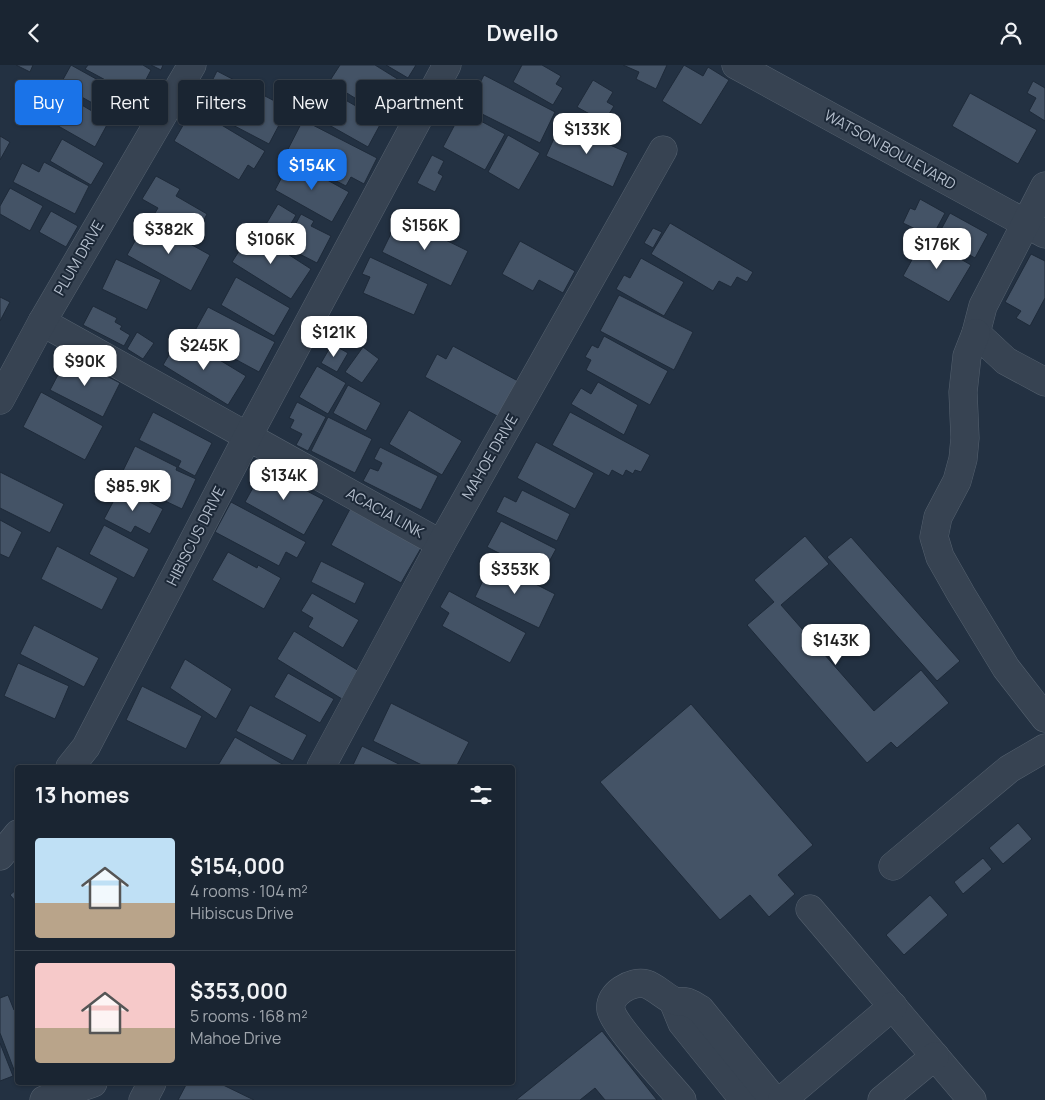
<!DOCTYPE html>
<meta charset="utf-8">
<style>
:root{--surface:#1a2532;--page:#232d3a;--text:#f1f3f6;--muted:#9fa5ac;--line:#38424d;--accent:#1a73e8}
body{margin:0;font-family:Manrope,sans-serif;background:var(--page);color:var(--text);height:100vh;display:flex;flex-direction:column;font-size:19px;white-space:nowrap}
*{box-sizing:border-box;margin:0}
p{font-size:16px;color:var(--muted)}
.icon{flex:none;width:28px;height:28px;fill:none;stroke:currentColor;stroke-width:2;stroke-linecap:round;stroke-linejoin:round}
.map{position:relative;flex:1;overflow:hidden}
.sheet{position:absolute;left:15px;top:700px;width:500px;height:320px;display:flex;flex-direction:column;background:var(--surface);border-radius:5px;box-shadow:0 1px 4px #0004,0 0 0 1px var(--line)}
.sheet>*{flex:none}
.hud{position:absolute;left:15px;top:15px;width:500px;height:45px;display:flex;gap:10px}
.price{position:absolute;translate:-50% -42px;padding:0 11px;border-radius:10px;background:#fff;color:#222;font-size:16px;line-height:32px;filter:drop-shadow(0 1px 2px #0008)}
.price::after{content:'';position:absolute;left:50%;top:30px;width:15px;height:11px;margin-left:-8px;background:inherit;clip-path:polygon(0 0,100% 0,50% 100%)}
.price.current{background:var(--accent);color:#fff}
ul{padding:0;list-style:none}
li{display:flex;align-items:center;gap:15px;height:125px;padding:0 20px}
li+li{border-top:1px solid var(--line)}
li span{display:grid;place-items:center;flex:none;width:140px;height:100px;border-radius:5px;color:#555}
li>.icon{margin-inline-start:auto}
span .icon{width:60px;height:60px;fill:#fffc;stroke-width:1}
li b{font-size:21px}
h2{display:flex;justify-content:space-between;align-items:center;height:60px;padding:0 20px;font-size:21px}
.tag{padding:0 18px;border-radius:5px;background:var(--surface);box-shadow:0 1px 4px #0004,0 0 0 1px var(--line);font-size:18px;line-height:45px}
.tag.current{background:var(--accent);color:#fff}
header{display:flex;justify-content:space-between;align-items:center;height:65px;padding:0 20px;background:var(--surface);font-size:22px;font-weight:700}
.map>svg:first-child{display:block}
.building{fill:#445366;stroke:#1e2a39}
.lines{fill:none;stroke-linecap:round;stroke-linejoin:round}
.minor-casing{stroke:#55616f;stroke-width:29}
.minor{stroke:#374352;stroke-width:28}
.labels{text-anchor:middle;stroke-width:4;stroke-linejoin:round;paint-order:stroke}
.street-label{font-size:15px;fill:#b4becc;stroke:#1c2837}
</style>
<header><svg class="icon" aria-label="back" viewBox="0 0 24 24"><path d="M15 5l-7 7 7 7"/></svg>Dwello<svg class="icon" aria-label="person" viewBox="0 0 24 24"><circle cx="12" cy="8" r="4"/><path d="M4 21q1-7 8-7t8 7"/></svg></header>
<div class="map">
<svg width="1045" height="1035" viewBox="0 0 1045 1035">
<rect width="100%" height="100%" fill="#233142"/>
<g class="building">
<polygon points="16,0 33,0 30,7"/>
<polygon points="71,0 134,35 123,55 60,20"/>
<polygon points="88,0 143,0 151,5 137,32 85,4"/>
<polygon points="151,0 163,0 161,5"/>
<polygon points="340,0 375,0 404,18 384,51 329,17"/>
<polygon points="386,0 416,0 408,13"/>
<polygon points="522,0 542,0 561,11 556,19 563,23 553,40 513,17"/>
<polygon points="623,0 667,0 656,24 636,14 639,7"/>
<polygon points="684,0 703,11 708,2 729,15 701,60 662,36"/>
<polygon points="217,6 288,43 269,79 206,46 212,36 204,32"/>
<polygon points="484,10 555,47 540,78 468,42"/>
<polygon points="593,15 613,27 607,37 614,41 604,57 577,42"/>
<polygon points="1033,16 1045,23 1045,56 1029,46 1036,33 1027,28"/>
<polygon points="328,25 382,56 368,82 313,51"/>
<polygon points="970,28 1037,65 1018,99 952,61"/>
<polygon points="68,32 109,56 95,82 53,58"/>
<polygon points="193,43 265,86 254,104 248,100 239,115 174,76"/>
<polygon points="462,46 505,69 485,105 443,82"/>
<polygon points="303,55 377,93 364,119 351,112 346,121 285,90"/>
<polygon points="561,58 628,88 613,122 546,91"/>
<polygon points="508,70 540,88 519,125 488,107"/>
<polygon points="0,71 10,77 0,95"/>
<polygon points="62,74 104,98 91,120 50,96"/>
<polygon points="432,90 444,96 438,108 443,111 435,127 417,118"/>
<polygon points="291,95 349,127 332,157 275,125"/>
<polygon points="44,97 89,121 75,149 13,117 22,98 39,107"/>
<polygon points="156,111 180,124 176,131 207,149 192,177 152,153 158,143 142,134"/>
<polygon points="10,123 43,141 30,166 0,149 0,141"/>
<polygon points="920,134 945,148 932,172 903,158 910,143 915,145"/>
<polygon points="278,139 296,150 280,177 262,166"/>
<polygon points="51,146 78,161 66,182 39,167"/>
<polygon points="950,148 988,169 975,193 937,172"/>
<polygon points="301,149 314,156 311,161 331,171 317,198 284,181"/>
<polygon points="399,152 468,186 451,221 382,187"/>
<polygon points="147,155 210,190 191,226 127,190"/>
<polygon points="670,158 753,207 747,217 737,212 731,222 719,216 713,226 651,189"/>
<polygon points="653,163 662,167 653,183 644,178"/>
<polygon points="252,166 311,204 291,234 232,197"/>
<polygon points="924,173 971,200 949,237 903,211"/>
<polygon points="520,176 575,206 563,228 539,215 533,226 502,209"/>
<polygon points="1031,189 1045,196 1045,233 1030,261 1016,253 1021,246 1005,237"/>
<polygon points="370,192 428,219 414,250 363,228 370,212 362,209"/>
<polygon points="641,193 684,217 664,251 616,224 624,210 630,213"/>
<polygon points="116,194 161,215 147,245 102,224"/>
<polygon points="236,212 290,243 274,271 221,240"/>
<polygon points="619,230 693,267 674,305 600,266"/>
<polygon points="0,232 10,237 0,256"/>
<polygon points="93,241 117,253 115,257 122,261 120,264 130,270 124,281 83,260"/>
<polygon points="208,242 275,277 259,307 192,271"/>
<polygon points="137,267 154,278 143,294 127,284"/>
<polygon points="180,271 246,311 228,340 163,300"/>
<polygon points="604,271 668,306 650,340 586,305 591,295 585,292 592,280 598,283"/>
<polygon points="332,279 348,288 337,307 321,298"/>
<polygon points="453,281 518,316 499,352 425,312 437,289 446,294"/>
<polygon points="363,282 379,294 362,318 345,307"/>
<polygon points="68,291 120,318 103,352 50,325"/>
<polygon points="317,301 346,318 328,349 299,332"/>
<polygon points="598,317 638,340 624,370 571,339 581,323 591,329"/>
<polygon points="348,320 381,338 366,366 333,348"/>
<polygon points="41,327 103,361 85,395 23,362"/>
<polygon points="297,337 326,352 308,386 296,380 302,369 290,363 294,355 289,353"/>
<polygon points="409,345 462,376 442,410 389,379"/>
<polygon points="153,347 212,378 195,411 178,402 181,396 139,375"/>
<polygon points="570,347 650,390 641,407 635,405 633,409 626,405 623,411 612,405 609,411 552,380"/>
<polygon points="328,352 372,374 355,408 311,386"/>
<polygon points="536,377 594,408 575,444 517,413"/>
<polygon points="135,381 177,402 176,405 196,414 182,444 119,414"/>
<polygon points="380,382 438,411 421,445 363,416 370,403 378,406 382,398 374,394"/>
<polygon points="264,403 324,435 304,470 245,437"/>
<polygon points="0,407 64,439 50,468 0,443"/>
<polygon points="121,422 163,444 150,469 135,461 131,468 104,454"/>
<polygon points="522,425 570,449 557,476 496,447 504,431 516,437"/>
<polygon points="231,437 306,477 297,493 286,487 279,501 215,467"/>
<polygon points="350,444 421,483 401,518 331,480"/>
<polygon points="0,455 22,467 9,493 0,489"/>
<polygon points="501,456 556,484 542,510 487,482"/>
<polygon points="104,460 149,484 134,513 89,489"/>
<polygon points="805,471 829,499 781,540 874,646 921,605 949,638 897,683 891,677 867,698 747,560 774,537 754,515"/>
<polygon points="851,472 960,596 937,616 827,492"/>
<polygon points="57,481 118,513 102,545 41,514"/>
<polygon points="228,487 257,503 258,500 281,513 264,544 212,515"/>
<polygon points="321,496 365,518 355,539 311,517"/>
<polygon points="492,497 555,529 539,563 475,532"/>
<polygon points="449,526 526,568 510,598 442,561 449,548 440,542"/>
<polygon points="312,528 359,555 343,583 308,562 313,553 301,546"/>
<polygon points="34,560 99,593 84,622 20,589"/>
<polygon points="294,566 359,606 342,634 277,594"/>
<polygon points="185,594 232,624 216,654 170,623"/>
<polygon points="18,598 69,621 55,654 4,631"/>
<polygon points="288,608 334,634 320,658 274,632"/>
<polygon points="142,621 202,651 186,684 126,655"/>
<polygon points="391,638 469,677 456,702 426,702 373,676"/>
<polygon points="691,639 813,780 778,810 795,829 769,852 750,830 720,855 600,717"/>
<polygon points="250,640 307,670 293,696 236,666"/>
<polygon points="235,672 284,700 282,702 217,702"/>
<polygon points="362,681 405,702 352,702"/>
<polygon points="1018,758 1032,774 1003,799 989,783"/>
<polygon points="983,793 992,804 963,829 954,817"/>
<polygon points="18,823 18,839 10,830"/>
<polygon points="930,830 948,850 904,890 886,870"/>
<polygon points="8,930 14,945 18,944 18,1010 16,1010 0,968 0,933"/>
<polygon points="602,966 657,1035 605,1035 595,1023 580,1035 516,1035"/>
<polygon points="0,978 13,1011 0,1016"/>
<polygon points="187,1018 219,1018 254,1035 178,1035"/>
</g>
<g class="lines">
<defs>
<g id="minor">
<polyline points="736,0 1045,169"/>
<polyline points="1045,121 983,241 976,268 1006,296 1045,317"/>
<polyline points="42,257 441,479"/>
<polyline points="976,268 967,291 963,327 965,373 963,394 957,416 938,452 934,472 940,492 961,529 1006,603 1045,653"/>
<polyline points="0,335 42,257 192,0"/>
<polyline points="70,702 86,682 248,371 447,0"/>
<polyline points="321,702 441,479 663,85"/>
<polyline points="0,791 18,769"/>
<polyline points="893,801 1009,704 1045,683"/>
<polyline points="810,844 972,1035"/>
<polyline points="673,936 682,958 744,1035"/>
<polyline points="44,1035 93,1018"/>
<polyline points="143,1035 152,1018"/>
<path d="M 682,1035 C 669,1019 614,961 611,945 C 608,929 632,915 646,919 C 656,922 667,934 675,936 C 678,937 683,936 686,937 C 691,938 696,942 700,944 L 774,1035"/>
<polyline points="782,1035 893,941"/>
<polyline points="882,1035 935,991"/>
</g>
</defs>
<use href="#minor" class="minor-casing"/>
<use href="#minor" class="minor"/>
</g>
<g class="labels">
<g class="street-label">
<text transform="translate(890 85) rotate(29)" y="5">WATSON BOULEVARD</text>
<text transform="translate(79 193) rotate(-60)" y="5">PLUM DRIVE</text>
<text transform="translate(490 392) rotate(-60)" y="5">MAHOE DRIVE</text>
<text transform="translate(385 448) rotate(29)" y="5">ACACIA LINK</text>
<text transform="translate(196 471) rotate(-63)" y="5">HIBISCUS DRIVE</text>
</g>
</g>
</svg>
<b class="price" style="left:587px;top:90px">$133K</b>
<b class="price current" style="left:312px;top:126px">$154K</b>
<b class="price" style="left:425px;top:186px">$156K</b>
<b class="price" style="left:169px;top:190px">$382K</b>
<b class="price" style="left:271px;top:200px">$106K</b>
<b class="price" style="left:937px;top:205px">$176K</b>
<b class="price" style="left:334px;top:293px">$121K</b>
<b class="price" style="left:204px;top:306px">$245K</b>
<b class="price" style="left:85px;top:322px">$90K</b>
<b class="price" style="left:284px;top:436px">$134K</b>
<b class="price" style="left:133px;top:447px">$85.9K</b>
<b class="price" style="left:515px;top:530px">$353K</b>
<b class="price" style="left:836px;top:601px">$143K</b>
<div class="hud">
<a class="tag current">Buy</a>
<a class="tag">Rent</a>
<a class="tag">Filters</a>
<a class="tag">New</a>
<a class="tag">Apartment</a>
</div>
<section class="sheet">
<h2>13 homes<svg class="icon" aria-label="filters" viewBox="0 0 24 24"><path d="M4 7h16M4 17h16"/><circle cx="9" cy="7" r="2"/><circle cx="15" cy="17" r="2"/></svg></h2>
<ul>
<li><span style="background:linear-gradient(#bfe0f5 65%,#b9a48a 0)"><svg class="icon" aria-label="home" viewBox="0 0 24 24"><path d="M3 11l9-7 9 7M6 9v11h12V9"/></svg></span><div><b>$154,000</b><p>4 rooms · 104 m²</p><p>Hibiscus Drive</p></div></li>
<li><span style="background:linear-gradient(#f6c9c9 65%,#b9a48a 0)"><svg class="icon" aria-label="home" viewBox="0 0 24 24"><path d="M3 11l9-7 9 7M6 9v11h12V9"/></svg></span><div><b>$353,000</b><p>5 rooms · 168 m²</p><p>Mahoe Drive</p></div></li>
</ul>
</section>
</div>
